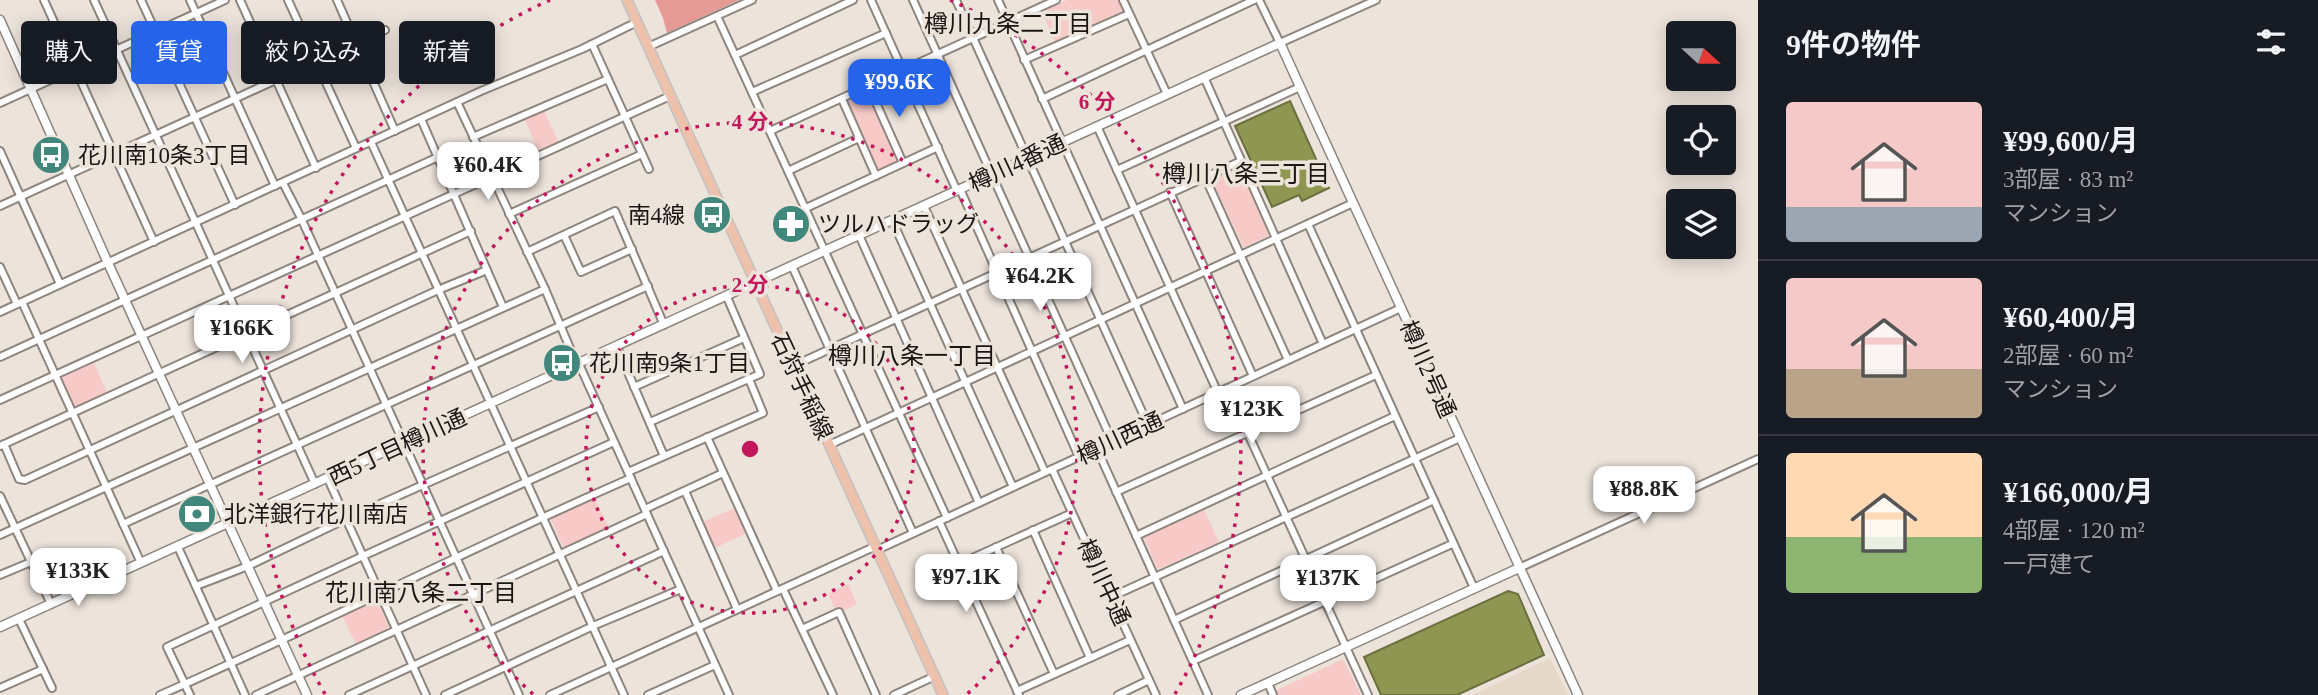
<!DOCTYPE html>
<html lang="ja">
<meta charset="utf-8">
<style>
:root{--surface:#171b24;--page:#242831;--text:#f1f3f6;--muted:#9ea1a6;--line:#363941;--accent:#2563eb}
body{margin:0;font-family:"Times New Roman","Noto Sans JP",serif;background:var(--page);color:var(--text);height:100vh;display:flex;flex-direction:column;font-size:26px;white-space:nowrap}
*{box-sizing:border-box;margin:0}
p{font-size:23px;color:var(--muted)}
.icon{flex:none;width:38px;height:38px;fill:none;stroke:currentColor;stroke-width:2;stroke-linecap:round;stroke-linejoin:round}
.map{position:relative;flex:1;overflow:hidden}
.sheet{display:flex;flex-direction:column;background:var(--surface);width:560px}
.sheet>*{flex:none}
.banner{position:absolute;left:21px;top:21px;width:665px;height:63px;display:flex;gap:14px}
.needle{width:46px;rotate:111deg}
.buttons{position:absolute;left:1666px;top:21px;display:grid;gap:14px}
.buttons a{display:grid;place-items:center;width:70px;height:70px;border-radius:7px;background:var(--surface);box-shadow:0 4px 18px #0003;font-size:35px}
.price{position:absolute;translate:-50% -60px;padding:0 16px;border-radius:14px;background:#fff;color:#222;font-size:23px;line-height:46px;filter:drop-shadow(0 2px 4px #0008)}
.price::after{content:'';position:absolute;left:50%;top:42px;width:21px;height:16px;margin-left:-10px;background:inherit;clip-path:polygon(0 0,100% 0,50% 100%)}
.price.selected{background:var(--accent);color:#fff}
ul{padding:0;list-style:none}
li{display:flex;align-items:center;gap:21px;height:175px;padding:0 28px}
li+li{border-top:2px solid var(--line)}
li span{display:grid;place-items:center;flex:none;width:196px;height:140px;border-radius:7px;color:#555}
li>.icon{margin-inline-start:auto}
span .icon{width:84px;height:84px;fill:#fffc;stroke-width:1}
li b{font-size:30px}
h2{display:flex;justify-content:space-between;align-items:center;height:84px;padding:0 28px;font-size:30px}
.chip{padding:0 24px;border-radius:7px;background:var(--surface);box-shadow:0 4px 18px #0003;font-size:24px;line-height:63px}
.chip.selected{background:var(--accent);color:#fff}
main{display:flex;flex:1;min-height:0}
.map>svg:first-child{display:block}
.built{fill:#e6d8c9}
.green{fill:#f7cac7}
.forest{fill:#e59a96}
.water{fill:#8f9652;stroke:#6c703f;stroke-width:2}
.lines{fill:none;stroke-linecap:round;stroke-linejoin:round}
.street-casing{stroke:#8d857d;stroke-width:10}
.secondary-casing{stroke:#8d857d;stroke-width:11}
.primary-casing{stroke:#c3c2c2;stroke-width:12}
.street{stroke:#fff;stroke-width:6}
.secondary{stroke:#fff;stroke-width:8}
.primary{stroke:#eec1ac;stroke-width:9}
.ring{fill:none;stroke:#c2185b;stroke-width:3.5;stroke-dasharray:3.5 7}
.labels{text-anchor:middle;stroke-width:7;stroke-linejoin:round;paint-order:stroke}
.poi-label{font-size:23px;fill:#191613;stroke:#ece3db;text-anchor:start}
.street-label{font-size:23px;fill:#191613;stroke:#ece3db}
.neighbourhood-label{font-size:24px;fill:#191613;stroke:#ece3db}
.centre{fill:#c2185b;stroke:#ece3db;stroke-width:3.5}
.ring-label{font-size:21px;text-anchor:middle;font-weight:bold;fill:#c2185b;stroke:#ece3db;stroke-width:7;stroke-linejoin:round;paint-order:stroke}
</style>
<main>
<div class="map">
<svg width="1758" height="695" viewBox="0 0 1758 695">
<rect width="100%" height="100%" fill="#ece3db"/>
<polygon class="built" points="1550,658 1568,695 1472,695"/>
<g class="green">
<polygon points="1067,0 1119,0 1123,9 1122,12 1055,42 1042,12"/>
<polygon points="864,93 867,94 896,159 895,162 880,169 876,168 848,103 849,100"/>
<polygon points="544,111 558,141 538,150 525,120"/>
<polygon points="1237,167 1239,168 1269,233 1268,236 1245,247 1243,246 1212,181 1213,179"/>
<polygon points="94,363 107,393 76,407 62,379 63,377"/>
<polygon points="594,497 609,528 564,549 550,517"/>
<polygon points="735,508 747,533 715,548 703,522"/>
<polygon points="1204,510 1219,542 1159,569 1157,568 1144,537"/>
<polygon points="848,584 857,604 843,611 840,606 835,608 828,594"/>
<polygon points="374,600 377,601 389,626 375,639 356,644 342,615"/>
<polygon points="1343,659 1361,695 1278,695 1277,690"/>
</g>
<polygon class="forest" points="655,0 739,0 667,33 663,18"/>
<g class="water">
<polygon points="1290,101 1329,188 1302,201 1299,195 1272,207 1235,126"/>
<polygon points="1508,591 1518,594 1544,655 1457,695 1381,695 1364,657"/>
</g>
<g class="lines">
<defs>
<g id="street">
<polyline points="44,0 154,242"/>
<path d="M 94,0 C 167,162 242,322 315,484"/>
<polyline points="141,0 235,205"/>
<polyline points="190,0 275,186"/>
<polyline points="240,0 316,168"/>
<polyline points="288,0 356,148"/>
<polyline points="337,0 395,131"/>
<polyline points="871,0 957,191"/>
<polyline points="913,0 1112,441"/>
<polyline points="956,0 1148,425"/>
<polyline points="998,0 1183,409"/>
<polyline points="1123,0 1167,94"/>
<polyline points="1259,0 1280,43 1376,0"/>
<polyline points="717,16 947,518"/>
<polyline points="592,44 649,169"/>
<polyline points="648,47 752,0"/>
<polyline points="735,55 853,0"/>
<polyline points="1024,60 1129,14"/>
<polyline points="1204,77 1323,344"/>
<polyline points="869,87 903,163"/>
<polyline points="752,92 886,33"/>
<polyline points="842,99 876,176"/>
<polyline points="1042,99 1254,0"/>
<polyline points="457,102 545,289"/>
<polyline points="0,103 225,0"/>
<polyline points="421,119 503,307"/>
<polyline points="1097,126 1218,393"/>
<polyline points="770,131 1056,0"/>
<polyline points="473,137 608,79"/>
<polyline points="371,142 624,695"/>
<polyline points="0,151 60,284"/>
<polyline points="1117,170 1300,87"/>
<polyline points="788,171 859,138"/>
<polyline points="1205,177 1288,360"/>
<polyline points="283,183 301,218 519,695"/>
<polyline points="960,189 1079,457"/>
<polyline points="1170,192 1253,376"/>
<polyline points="0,206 385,30"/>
<polyline points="924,206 1045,472"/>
<polyline points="806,208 938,147"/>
<polyline points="509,214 642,154"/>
<polyline points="892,220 1013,487"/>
<polyline points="1308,224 1474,588"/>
<polyline points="564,235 581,272 632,249"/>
<polyline points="859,235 979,503"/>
<polyline points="527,252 615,211 664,325"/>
<polyline points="792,266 913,533"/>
<polyline points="0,267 17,304"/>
<polyline points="22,302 141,563"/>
<polyline points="0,312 481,91 582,49 637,22"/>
<polyline points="617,347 664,456"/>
<polyline points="0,357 438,157"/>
<polyline points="579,364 729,695"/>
<polyline points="793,366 1241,161"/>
<polyline points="634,387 744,338"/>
<polyline points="1227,388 1368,695"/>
<polyline points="0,400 670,96"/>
<polyline points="650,422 760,374 727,297"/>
<polyline points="707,437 777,591"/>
<polyline points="4,444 19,479 25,480 438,290 487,270"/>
<polyline points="829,445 1353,203"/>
<polyline points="0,446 471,231"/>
<polyline points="1097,449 1208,695"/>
<polyline points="1052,469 1156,695"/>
<polyline points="628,472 763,413 749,379"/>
<polyline points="328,479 426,695"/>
<polyline points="685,491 737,609"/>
<polyline points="1116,492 1376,375"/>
<polyline points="0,496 51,604"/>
<polyline points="645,509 723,473"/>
<polyline points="939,521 1019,695"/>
<polyline points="123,524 648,286"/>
<polyline points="1033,530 1090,658"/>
<polyline points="0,535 545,289 577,365"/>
<polyline points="1136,536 1395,416"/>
<polyline points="178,547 245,695"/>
<polyline points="996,547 1054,674"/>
<polyline points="877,550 1401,308"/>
<polyline points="959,564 1072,513"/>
<polyline points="1519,568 1758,459"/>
<polyline points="0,575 31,562"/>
<polyline points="196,586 248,566 346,519 599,407"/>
<polyline points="783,589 833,695"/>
<polyline points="1111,597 1460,438"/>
<polyline points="19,619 52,688"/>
<polyline points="1174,620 1434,500"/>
<polyline points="802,629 839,612 876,695"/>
<polyline points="1193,661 1452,544"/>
<polyline points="1268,683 1273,695"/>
<polyline points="0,688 43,669"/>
<polyline points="1017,691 1130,640"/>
<path d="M 160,695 C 318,626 472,547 631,478"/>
<polyline points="190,695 167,647 363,556 614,442"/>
<polyline points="256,695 647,514"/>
<polyline points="349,695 664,551"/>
<polyline points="445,695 593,626 681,589"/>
<polyline points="550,695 876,546"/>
<polyline points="648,695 715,665"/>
<polyline points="894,695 935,676"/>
<polyline points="1118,695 1149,680"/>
</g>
<g id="secondary">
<polyline points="0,20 108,263 307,695"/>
<polyline points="0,627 1280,43 1578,695"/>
<polyline points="1241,695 1519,568"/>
</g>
<polyline id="primary" points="627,0 943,695"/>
</defs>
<use href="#street" class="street-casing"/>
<use href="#secondary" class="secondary-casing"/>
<use href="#primary" class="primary-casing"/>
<use href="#street" class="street"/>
<use href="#secondary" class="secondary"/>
<use href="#primary" class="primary"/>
</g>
<g class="ring">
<circle cx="750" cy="449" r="164"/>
<path d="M533 694A327 327 0 1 1 967 694"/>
<path d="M325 694A491 491 0 0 1 550 0M950 0A491 491 0 0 1 1175 694"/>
</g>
<defs>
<symbol id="bus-disc" viewBox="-11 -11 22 22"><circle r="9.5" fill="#42877b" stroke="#ece3db"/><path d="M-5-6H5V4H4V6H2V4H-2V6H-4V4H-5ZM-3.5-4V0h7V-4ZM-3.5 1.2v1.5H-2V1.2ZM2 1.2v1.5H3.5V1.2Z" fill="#fff"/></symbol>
<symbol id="pharmacy-disc" viewBox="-11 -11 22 22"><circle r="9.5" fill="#42877b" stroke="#ece3db"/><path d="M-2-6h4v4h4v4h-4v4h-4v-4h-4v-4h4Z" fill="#fff"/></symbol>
<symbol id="bank-disc" viewBox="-11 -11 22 22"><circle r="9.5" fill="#42877b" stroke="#ece3db"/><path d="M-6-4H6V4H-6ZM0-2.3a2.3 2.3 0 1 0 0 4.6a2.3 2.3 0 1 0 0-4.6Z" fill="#fff"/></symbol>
</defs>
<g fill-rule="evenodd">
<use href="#bus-disc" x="29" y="133" width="44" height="44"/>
<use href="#bus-disc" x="690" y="193" width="44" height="44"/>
<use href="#pharmacy-disc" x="769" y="202" width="44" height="44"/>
<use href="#bus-disc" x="540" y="341" width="44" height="44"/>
<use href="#bank-disc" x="175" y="492" width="44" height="44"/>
</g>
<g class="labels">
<g class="poi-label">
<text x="78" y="163">花川南10条3丁目</text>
<text x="685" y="223" text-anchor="end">南4線</text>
<text x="818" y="232">ツルハドラッグ</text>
<text x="589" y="371">花川南9条1丁目</text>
<text x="224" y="522">北洋銀行花川南店</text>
</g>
<g class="street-label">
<text transform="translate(1017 163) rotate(-25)" y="8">樽川4番通</text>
<text transform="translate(1428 369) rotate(66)" y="8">樽川2号通</text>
<text transform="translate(802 386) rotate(65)" y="8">石狩手稲線</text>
<text transform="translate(1120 438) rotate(-25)" y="8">樽川西通</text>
<text transform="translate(397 447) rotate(-25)" y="8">西5丁目樽川通</text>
<text transform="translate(1104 582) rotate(65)" y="8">樽川中通</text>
</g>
<g class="neighbourhood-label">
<text x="1008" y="32">樽川九条二丁目</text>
<text x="1246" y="182">樽川八条三丁目</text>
<text x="912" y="364">樽川八条一丁目</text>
<text x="421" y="601">花川南八条二丁目</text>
</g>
</g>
<circle cx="750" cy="449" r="10" class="centre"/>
<g class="ring-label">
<text x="1097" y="109">6 分</text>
<text x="750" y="129">4 分</text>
<text x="750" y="292">2 分</text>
</g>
</svg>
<div class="buttons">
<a><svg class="needle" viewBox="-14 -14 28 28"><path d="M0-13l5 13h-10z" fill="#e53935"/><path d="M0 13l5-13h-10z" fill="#9ea1a6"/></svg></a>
<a><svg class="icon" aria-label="locate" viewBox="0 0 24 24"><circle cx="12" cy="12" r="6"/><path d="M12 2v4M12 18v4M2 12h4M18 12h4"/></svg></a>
<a><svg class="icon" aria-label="layers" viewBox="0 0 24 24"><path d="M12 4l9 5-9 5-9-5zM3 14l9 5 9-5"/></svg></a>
</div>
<b class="price selected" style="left:899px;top:119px">¥99.6K</b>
<b class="price" style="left:488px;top:202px">¥60.4K</b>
<b class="price" style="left:1040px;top:313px">¥64.2K</b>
<b class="price" style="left:242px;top:365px">¥166K</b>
<b class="price" style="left:1252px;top:446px">¥123K</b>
<b class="price" style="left:1644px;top:526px">¥88.8K</b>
<b class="price" style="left:78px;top:608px">¥133K</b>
<b class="price" style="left:966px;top:614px">¥97.1K</b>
<b class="price" style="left:1328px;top:615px">¥137K</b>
<div class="banner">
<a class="chip">購入</a>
<a class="chip selected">賃貸</a>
<a class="chip">絞り込み</a>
<a class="chip">新着</a>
</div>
</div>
<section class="sheet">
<h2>9件の物件<svg class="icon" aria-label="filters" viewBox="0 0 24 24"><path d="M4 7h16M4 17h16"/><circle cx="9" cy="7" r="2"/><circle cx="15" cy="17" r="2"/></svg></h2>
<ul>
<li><span style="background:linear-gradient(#f6c9c9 75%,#9aa5b1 0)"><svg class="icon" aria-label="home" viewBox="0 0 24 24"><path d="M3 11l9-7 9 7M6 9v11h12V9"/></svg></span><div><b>¥99,600/月</b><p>3部屋 · 83 m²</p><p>マンション</p></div></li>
<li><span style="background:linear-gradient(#f6c9c9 65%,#b9a48a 0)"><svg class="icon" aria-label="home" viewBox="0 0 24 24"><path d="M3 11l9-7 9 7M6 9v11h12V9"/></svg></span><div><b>¥60,400/月</b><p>2部屋 · 60 m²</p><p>マンション</p></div></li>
<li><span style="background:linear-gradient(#ffd9b3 60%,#8fb573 0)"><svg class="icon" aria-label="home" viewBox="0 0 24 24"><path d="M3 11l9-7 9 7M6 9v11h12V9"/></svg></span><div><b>¥166,000/月</b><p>4部屋 · 120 m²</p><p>一戸建て</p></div></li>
</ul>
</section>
</main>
